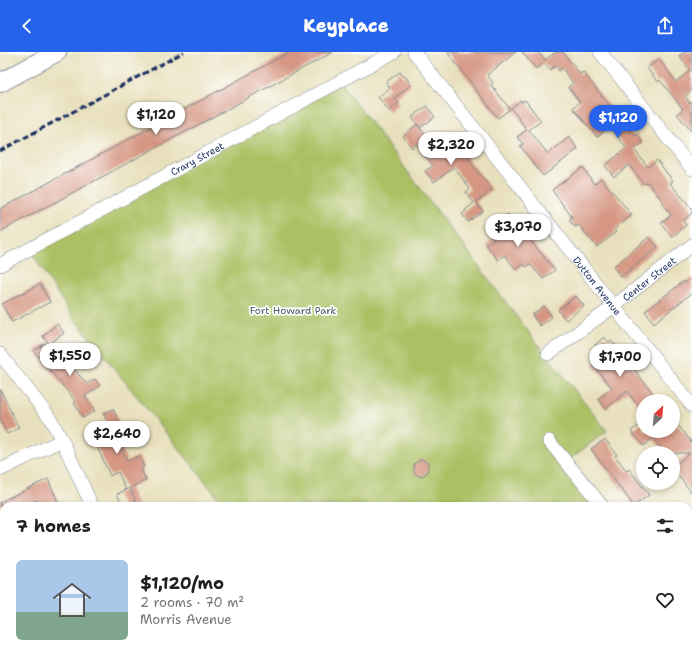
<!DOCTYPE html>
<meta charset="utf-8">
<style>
:root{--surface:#fff;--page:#f6f6f6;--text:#202124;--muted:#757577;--line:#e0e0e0;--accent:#2563eb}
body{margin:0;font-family:"Shantell Sans",sans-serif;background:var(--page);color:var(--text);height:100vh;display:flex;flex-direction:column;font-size:15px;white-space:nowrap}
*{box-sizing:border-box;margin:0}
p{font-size:13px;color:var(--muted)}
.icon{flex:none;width:22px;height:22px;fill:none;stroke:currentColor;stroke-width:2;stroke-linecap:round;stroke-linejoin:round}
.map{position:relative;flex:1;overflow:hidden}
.sheet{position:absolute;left:0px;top:450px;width:692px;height:156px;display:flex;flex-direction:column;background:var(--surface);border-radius:12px 12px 0 0;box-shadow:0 2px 6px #0003}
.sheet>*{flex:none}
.needle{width:26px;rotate:26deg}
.fabs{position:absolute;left:636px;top:342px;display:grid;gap:8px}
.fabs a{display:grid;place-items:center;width:44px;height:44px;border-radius:50%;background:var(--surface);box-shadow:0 2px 6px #0003;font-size:20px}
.price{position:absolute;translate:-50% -34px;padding:0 9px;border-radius:14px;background:#fff;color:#222;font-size:13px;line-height:26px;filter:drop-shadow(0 1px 2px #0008)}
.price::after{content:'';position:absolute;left:50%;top:24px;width:12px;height:9px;margin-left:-6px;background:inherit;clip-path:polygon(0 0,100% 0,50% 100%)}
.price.active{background:var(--accent);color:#fff}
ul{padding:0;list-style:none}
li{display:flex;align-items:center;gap:12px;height:100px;padding:0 16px}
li+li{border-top:1px solid var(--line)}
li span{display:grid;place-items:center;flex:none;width:112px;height:80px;border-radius:6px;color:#555}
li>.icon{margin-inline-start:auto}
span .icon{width:48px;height:48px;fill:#fffc;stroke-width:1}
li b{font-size:17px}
h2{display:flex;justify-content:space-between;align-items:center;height:48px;padding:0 16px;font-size:17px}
header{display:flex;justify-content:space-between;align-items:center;height:52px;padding:0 16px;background:var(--accent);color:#fff;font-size:18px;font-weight:800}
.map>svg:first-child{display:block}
.green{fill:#acc063;stroke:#647860}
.building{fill:#d59783}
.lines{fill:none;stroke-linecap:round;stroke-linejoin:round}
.minor-casing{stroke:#82888d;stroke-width:14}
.tertiary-casing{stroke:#82888d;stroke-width:18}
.secondary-casing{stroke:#82888d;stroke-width:20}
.minor{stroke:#fff;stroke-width:13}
.tertiary{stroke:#fff;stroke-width:16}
.secondary{stroke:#fff;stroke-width:18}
.rail{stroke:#1b2f5e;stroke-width:3;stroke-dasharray:6 3;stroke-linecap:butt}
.labels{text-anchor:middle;stroke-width:3.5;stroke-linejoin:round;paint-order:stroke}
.street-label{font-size:10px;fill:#1b2f5e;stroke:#fff}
.park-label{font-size:10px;fill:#465a60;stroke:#fff}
</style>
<header><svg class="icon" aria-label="back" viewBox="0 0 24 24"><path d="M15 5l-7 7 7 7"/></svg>Keyplace<svg class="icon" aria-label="share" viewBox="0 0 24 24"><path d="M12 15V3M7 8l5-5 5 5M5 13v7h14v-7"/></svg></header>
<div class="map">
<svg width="692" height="606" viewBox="0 0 692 606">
<rect width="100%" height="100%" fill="#fff"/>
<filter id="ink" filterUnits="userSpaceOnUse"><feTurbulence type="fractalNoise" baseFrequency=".025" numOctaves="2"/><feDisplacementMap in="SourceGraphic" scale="8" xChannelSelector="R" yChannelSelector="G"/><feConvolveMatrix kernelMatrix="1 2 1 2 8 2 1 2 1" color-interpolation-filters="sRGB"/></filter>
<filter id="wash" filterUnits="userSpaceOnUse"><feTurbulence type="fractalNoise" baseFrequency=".012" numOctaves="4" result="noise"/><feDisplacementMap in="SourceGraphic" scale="16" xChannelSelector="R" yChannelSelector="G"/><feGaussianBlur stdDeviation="0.9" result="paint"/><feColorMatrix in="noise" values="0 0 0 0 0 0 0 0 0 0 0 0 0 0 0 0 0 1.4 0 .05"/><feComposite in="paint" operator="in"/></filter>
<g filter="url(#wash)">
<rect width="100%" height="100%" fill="#e8e0bc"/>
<g class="green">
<polygon points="340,30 533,286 607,379 567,409 602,454 225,454 72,264 29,197"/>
<polygon points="344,602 518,602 513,606 347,606"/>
</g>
<g id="blocks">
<g class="building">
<polygon points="290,0 333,0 0,180 0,157"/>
<polygon points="447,0 516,0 487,23 493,31 491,33 510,57 498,66"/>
<polygon points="522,0 538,0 545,8 556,0 563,0 580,22 583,20 631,81 634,84 637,82 643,91 634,97 648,115 657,108 673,129 670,131 692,157 692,161 683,169 686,173 672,185 661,171 671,163 662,152 664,151 648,130 644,132 629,113 614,125 605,114 626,96 610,75 597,85 573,56 580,50 568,35 573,31 562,16 559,19 555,14 550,18 544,11 536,17"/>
<polygon points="685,0 692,0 692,38 685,44 690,51 692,49 692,80 677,62 683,57 660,28 658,30 647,16 659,7 676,30 690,18 679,4"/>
<polygon points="400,20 403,25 405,24 411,33 394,46 399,51 389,59 378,45 390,36 386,30"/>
<polygon points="521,48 522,50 525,48 541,69 529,78 548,102 569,85 578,97 543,124 520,94 523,92 517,85 527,78 511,56"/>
<polygon points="427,54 435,65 420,76 412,65"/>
<polygon points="417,72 434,94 450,83 492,138 476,150 483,159 468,170 462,162 466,159 465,158 474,151 466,140 470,137 454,115 434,130 425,119 433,114 416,92 412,96 403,84"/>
<polygon points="583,115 594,132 601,126 632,163 614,178 616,180 597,195 579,173 575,175 569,168 572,165 552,138"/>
<polygon points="508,162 524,183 525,182 555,218 543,227 530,212 526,215 524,212 516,218 505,203 498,208 486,193 500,181 494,174"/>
<polygon points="649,185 658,195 621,225 613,215"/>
<polygon points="692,225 692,241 654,271 645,259 684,229 685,231"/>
<polygon points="40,232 50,250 12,270 2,252"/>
<polygon points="576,244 584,254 566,268 558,258"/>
<polygon points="544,254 552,265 540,274 532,263"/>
<polygon points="57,272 64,281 49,292 43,284"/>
<polygon points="604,285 609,290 611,289 618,296 613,300 626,315 630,312 659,349 643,349 643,360 627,339 606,357 598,347 612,336 593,313 602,305 601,304 603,302 595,293"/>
<polygon points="45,291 61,310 76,298 85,308 74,317 87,332 95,327 100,334 85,344 95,359 83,366 74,351 76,350 34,299"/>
<polygon points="0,337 19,376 7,382 0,368"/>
<polygon points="113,357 119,369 110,373 119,396 121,395 127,409 139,404 144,415 141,417 146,428 126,438 118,420 110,424 91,381 109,373 103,361"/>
<polygon points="673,367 691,389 690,390 692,392 692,441 673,417 673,415 690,401 665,401 653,386 644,394 631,379 643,371 643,379 673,379"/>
<polygon points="605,387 617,403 615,404 627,419 629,417 649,443 634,454 591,397"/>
<polygon points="421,407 428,411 428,420 421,425 414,421 414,412"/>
<polygon points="48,427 59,452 54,454 40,454 37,448 25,454 0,454 0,450"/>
<polygon points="130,436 138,454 123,454 117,442"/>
</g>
</g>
</g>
<g filter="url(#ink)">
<use href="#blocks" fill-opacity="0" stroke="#82888d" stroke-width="1"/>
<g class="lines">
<defs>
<g id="minor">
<path id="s1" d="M 414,0 L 692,354"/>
<polyline points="600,0 692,117"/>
<path id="s2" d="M 0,213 L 394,0"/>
<polyline points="0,302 50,366 62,388 92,454"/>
<path id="s3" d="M 548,302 L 614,254 L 692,193"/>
<polyline points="549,389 602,454"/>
<polyline points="0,418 62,388"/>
<polyline points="158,602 160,606"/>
<polyline points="14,606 23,602"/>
</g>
<g id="tertiary">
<polyline points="688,577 692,576"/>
<polyline points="545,606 554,602"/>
<polyline points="582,606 597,602"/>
</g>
<polyline id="secondary" points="0,31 57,0"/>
</defs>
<use href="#minor" class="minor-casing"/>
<use href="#tertiary" class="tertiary-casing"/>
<use href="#secondary" class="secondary-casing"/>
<use href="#minor" class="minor"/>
<use href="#tertiary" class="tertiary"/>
<use href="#secondary" class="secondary"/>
<polyline class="rail" points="0,99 184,0"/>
</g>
</g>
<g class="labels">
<g class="street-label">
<text dy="4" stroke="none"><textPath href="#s2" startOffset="224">Crary Street</textPath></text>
<text dy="4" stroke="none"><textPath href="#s3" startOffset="126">Center Street</textPath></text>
<text dy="4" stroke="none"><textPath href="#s1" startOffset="297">Dutton Avenue</textPath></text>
</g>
<g class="park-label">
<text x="293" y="262">Fort Howard Park</text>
</g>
</g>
</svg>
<div class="fabs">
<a><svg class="needle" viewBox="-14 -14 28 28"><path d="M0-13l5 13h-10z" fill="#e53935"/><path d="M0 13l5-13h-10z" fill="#757577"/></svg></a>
<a><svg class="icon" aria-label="locate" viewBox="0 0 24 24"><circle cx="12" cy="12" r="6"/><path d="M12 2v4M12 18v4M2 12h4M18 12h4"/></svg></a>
</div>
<b class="price" style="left:156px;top:84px">$1,120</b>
<b class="price active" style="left:618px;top:87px">$1,120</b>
<b class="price" style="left:451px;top:114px">$2,320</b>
<b class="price" style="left:518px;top:196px">$3,070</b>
<b class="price" style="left:70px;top:325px">$1,550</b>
<b class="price" style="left:620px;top:326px">$1,700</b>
<b class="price" style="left:117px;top:403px">$2,640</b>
<section class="sheet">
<h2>7 homes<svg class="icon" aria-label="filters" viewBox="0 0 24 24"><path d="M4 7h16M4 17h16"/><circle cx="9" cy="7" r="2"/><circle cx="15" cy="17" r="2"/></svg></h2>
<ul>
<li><span style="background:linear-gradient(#a9c7e8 65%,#7fa58c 0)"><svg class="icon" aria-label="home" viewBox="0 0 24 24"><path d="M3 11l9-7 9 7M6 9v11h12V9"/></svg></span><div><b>$1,120/mo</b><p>2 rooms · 70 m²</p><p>Morris Avenue</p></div><svg class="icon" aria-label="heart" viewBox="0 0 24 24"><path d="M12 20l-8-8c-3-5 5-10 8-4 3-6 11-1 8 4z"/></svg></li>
</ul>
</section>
</div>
